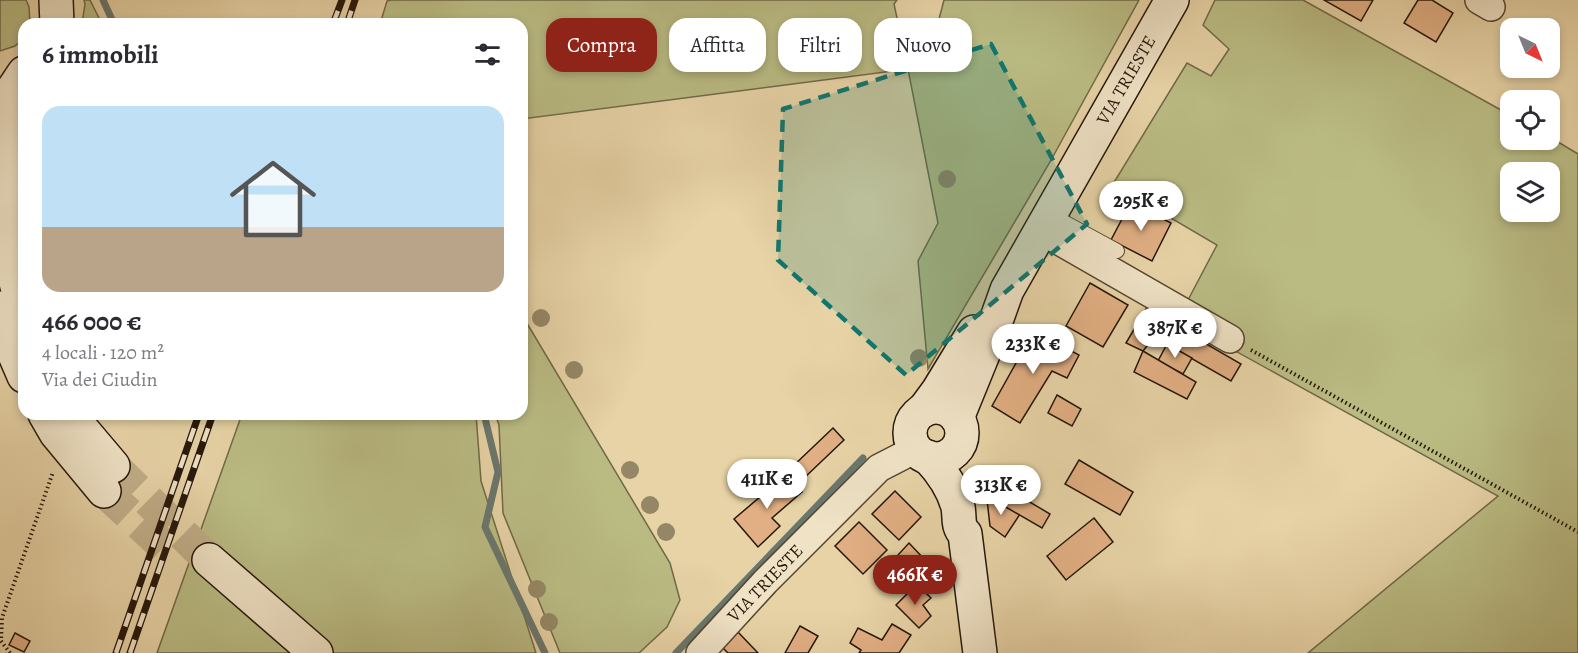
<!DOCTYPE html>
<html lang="it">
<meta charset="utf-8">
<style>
:root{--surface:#fff;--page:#f7f7f7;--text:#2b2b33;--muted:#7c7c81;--line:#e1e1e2;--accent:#8f2418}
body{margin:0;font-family:Alegreya,serif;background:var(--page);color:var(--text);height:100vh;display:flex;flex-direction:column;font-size:22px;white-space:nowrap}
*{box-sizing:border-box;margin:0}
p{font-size:20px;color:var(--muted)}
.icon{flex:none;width:33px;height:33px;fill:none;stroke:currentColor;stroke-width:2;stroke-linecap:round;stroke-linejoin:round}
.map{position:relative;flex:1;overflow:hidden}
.sheet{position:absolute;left:18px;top:18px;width:510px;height:402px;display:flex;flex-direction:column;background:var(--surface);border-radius:18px;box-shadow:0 3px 9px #0003}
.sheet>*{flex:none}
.hud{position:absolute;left:546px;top:18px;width:570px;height:54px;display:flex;gap:12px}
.needle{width:39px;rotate:137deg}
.tools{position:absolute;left:1500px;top:18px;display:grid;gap:12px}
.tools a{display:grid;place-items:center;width:60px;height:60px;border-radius:12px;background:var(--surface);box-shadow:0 3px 9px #0003;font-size:30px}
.price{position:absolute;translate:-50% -51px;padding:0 14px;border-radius:21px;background:#fff;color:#222;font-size:20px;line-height:39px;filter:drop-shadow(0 2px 3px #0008)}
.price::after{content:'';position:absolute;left:50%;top:36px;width:18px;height:14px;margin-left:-9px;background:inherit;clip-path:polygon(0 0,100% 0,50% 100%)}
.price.current{background:var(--accent);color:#fff}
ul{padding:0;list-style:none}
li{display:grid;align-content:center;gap:12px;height:318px;padding:0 24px}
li+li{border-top:2px solid var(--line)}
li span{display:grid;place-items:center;height:186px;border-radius:18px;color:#555}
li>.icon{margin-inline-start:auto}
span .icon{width:108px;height:108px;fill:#fffc;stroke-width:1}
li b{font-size:26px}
h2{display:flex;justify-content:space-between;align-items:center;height:72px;padding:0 24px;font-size:26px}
.tag{padding:0 21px;border-radius:18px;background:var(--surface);box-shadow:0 3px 9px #0003;font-size:21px;line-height:54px}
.tag.current{background:var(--accent);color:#fff}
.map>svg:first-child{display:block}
.green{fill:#babb83;stroke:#706947;stroke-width:1.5;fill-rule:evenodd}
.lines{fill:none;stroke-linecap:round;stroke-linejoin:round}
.stream{stroke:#6a776d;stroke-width:7}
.building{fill:#e1af83;stroke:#26170b;stroke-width:1.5}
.secondary-tunnel{stroke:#c0ad87;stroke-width:33;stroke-dasharray:33 16;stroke-linecap:butt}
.lane-casing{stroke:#564632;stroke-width:16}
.street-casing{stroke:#564632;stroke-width:30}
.secondary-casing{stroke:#26170b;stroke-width:36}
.path{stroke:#26170b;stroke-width:4;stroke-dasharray:1.5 3;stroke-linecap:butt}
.lane{stroke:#efe2c5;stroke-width:14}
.street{stroke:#efe2c5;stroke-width:27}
.secondary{stroke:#efe2c5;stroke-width:33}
.rail-casing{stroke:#26170b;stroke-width:7}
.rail{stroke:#efe2c5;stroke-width:4.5;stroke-dasharray:14;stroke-linecap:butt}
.tree{fill:#958765}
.marked{fill:#0f766e;fill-opacity:0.2;stroke:#0f766e;stroke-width:4.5;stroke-dasharray:12 8;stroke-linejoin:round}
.labels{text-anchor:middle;stroke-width:4.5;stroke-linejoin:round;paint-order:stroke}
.street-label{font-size:18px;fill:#26170b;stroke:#efe2c5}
</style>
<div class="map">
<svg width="1578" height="653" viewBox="0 0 1578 653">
<rect width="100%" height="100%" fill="#e7d3a6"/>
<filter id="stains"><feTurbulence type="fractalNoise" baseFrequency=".00333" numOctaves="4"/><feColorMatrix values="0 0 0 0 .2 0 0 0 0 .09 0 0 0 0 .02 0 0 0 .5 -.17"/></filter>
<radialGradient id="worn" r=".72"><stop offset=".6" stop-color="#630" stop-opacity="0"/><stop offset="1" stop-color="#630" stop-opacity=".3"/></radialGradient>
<g class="green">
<polygon points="0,0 26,0 29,7 30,24 24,24 24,38 15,46 0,51"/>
<polygon points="84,0 90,0 102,24 82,24 85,4"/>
<polygon points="391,0 897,0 894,4 908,69 927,65 944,0 1139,0 1050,162 928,369 918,261 938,223 908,69 522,119 522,24 380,24 387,1"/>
<path d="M 1215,0 L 1303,0 L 1510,115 L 1510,140 L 1550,140 L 1550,137 L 1578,154 L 1578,653 L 1308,653 L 1498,496 L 1181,321 L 1188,300 L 1217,245 L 1113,184 L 1187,63 L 1211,76 L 1229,49 L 1203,25 ZM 1510,172 L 1550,172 L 1550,212 L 1510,212 Z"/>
<polygon points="522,315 670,563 680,600 667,627 639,653 560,653 503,513 499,425 495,414 522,414"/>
<polygon points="242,414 476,414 481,481 536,653 157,653"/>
</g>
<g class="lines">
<g class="stream">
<polyline points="103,0 114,24"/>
<polyline points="484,414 498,472 485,527 545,653"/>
<polyline points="676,653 863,458"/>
</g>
</g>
<g class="building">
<polygon points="1324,0 1373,0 1361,21"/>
<polygon points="1418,0 1432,0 1453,13 1436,42 1404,23"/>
<polygon points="1131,202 1171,223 1152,261 1111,240"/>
<polygon points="1090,283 1128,305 1103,347 1066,326"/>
<polygon points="1146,309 1241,364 1231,381 1154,337 1143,351 1126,343"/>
<polygon points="1034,331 1079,355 1067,378 1052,371 1020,423 992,406"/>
<polygon points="1167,344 1192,358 1183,374 1158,361"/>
<polygon points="1143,351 1196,382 1187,399 1134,372"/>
<polygon points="1057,395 1081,409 1072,426 1048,413"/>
<polygon points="833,428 844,440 802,480 791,468"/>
<polygon points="1079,460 1133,492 1120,515 1065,484"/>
<polygon points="787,474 802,492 772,518 780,526 758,547 734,519"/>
<polygon points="895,491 921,517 899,540 872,514"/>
<polygon points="986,491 1004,506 1020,514 1005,537 990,526"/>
<polygon points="1013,492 1050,514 1042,528 1004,506"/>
<polygon points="1094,518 1113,542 1066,580 1047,556"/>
<polygon points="859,522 887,550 863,574 835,546"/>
<polygon points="909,543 924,559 915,566 922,577 909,590 887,567"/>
<polygon points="917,584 931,598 923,605 931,616 919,628 896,605"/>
<polygon points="892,624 911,635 899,653 859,653 861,650 850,643 858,628 882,640"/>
<polygon points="800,626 818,636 808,653 785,653"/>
<polygon points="737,631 758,653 728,653 721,646"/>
<polygon points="15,633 30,641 24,652 9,645"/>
</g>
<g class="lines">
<g class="secondary-tunnel">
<polyline points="113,466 209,560"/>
<polyline points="104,491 169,551"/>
</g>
<defs>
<polyline id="lane" points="1049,214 1117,251"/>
<g id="street">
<polyline points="1479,0 1491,7"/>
<polyline points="1040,230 1230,339"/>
<polyline points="700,653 765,582 879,468 916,449"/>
</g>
<g id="secondary">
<polyline points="56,0 57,24"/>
<polyline points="24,73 8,97 4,123 9,219 15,278 24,316"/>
<polyline points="0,308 9,341 24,376"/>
<circle cx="936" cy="433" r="26"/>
<polyline points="924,410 938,391 974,332"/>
<polyline points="45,414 56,433 104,491"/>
<polyline points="957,418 992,332 1007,290 1172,0"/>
<polyline points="75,421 113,466"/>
<path d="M 928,457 C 941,471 953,488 958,507 C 960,518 957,526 965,534 L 980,653"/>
<polyline points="209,560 316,653"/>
</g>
</defs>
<use href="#lane" class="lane-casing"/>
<use href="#street" class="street-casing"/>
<use href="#secondary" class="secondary-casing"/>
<g class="path">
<polyline points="1251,350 1578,532"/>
<polyline points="10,653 1,641 2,618 53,472"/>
</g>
<use href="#lane" class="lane"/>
<use href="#street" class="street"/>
<use href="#secondary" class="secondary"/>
<defs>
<g id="rail">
<polyline points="333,24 342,0"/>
<polyline points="347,24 355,0"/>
<polyline points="116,653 199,414"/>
<polyline points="130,653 213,414"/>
</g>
</defs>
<use href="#rail" class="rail-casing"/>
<use href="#rail" class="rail"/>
</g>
<g class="tree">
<circle cx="915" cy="31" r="9"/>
<circle cx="947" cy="179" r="9"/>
<circle cx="541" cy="318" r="9"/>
<circle cx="919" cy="358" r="9"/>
<circle cx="574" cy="370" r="9"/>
<circle cx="630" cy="470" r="9"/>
<circle cx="650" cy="505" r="9"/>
<circle cx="666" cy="532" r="9"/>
<circle cx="537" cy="589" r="9"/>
<circle cx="549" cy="622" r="9"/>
</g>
<path class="marked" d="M 991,44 L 1087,224 L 906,375 L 778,260 L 783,109 Z"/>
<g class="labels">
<g class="street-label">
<text transform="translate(1126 80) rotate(-60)" y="6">VIA TRIESTE</text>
<text transform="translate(765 583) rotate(-46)" y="6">VIA TRIESTE</text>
</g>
</g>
<rect width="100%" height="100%" filter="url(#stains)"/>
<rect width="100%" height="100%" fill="url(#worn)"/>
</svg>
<div class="tools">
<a><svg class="needle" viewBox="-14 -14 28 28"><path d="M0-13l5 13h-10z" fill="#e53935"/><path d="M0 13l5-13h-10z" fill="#7c7c81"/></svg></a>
<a><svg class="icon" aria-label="locate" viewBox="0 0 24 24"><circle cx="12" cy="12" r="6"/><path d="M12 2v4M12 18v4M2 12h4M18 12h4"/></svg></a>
<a><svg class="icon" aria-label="layers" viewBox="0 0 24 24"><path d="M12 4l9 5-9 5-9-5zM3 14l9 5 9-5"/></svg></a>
</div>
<b class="price" style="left:1141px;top:232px">295K €</b>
<b class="price" style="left:1175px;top:359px">387K €</b>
<b class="price" style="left:1033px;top:375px">233K €</b>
<b class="price" style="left:767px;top:510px">411K €</b>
<b class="price" style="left:1001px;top:516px">313K €</b>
<b class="price current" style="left:915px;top:606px">466K €</b>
<div class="hud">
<a class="tag current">Compra</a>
<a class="tag">Affitta</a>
<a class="tag">Filtri</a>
<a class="tag">Nuovo</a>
</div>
<section class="sheet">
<h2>6 immobili<svg class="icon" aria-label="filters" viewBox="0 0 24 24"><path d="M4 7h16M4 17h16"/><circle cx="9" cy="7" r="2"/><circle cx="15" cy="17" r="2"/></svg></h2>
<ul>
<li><span style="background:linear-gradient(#bfe0f5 65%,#b9a48a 0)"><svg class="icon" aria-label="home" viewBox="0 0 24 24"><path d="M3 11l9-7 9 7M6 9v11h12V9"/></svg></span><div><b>466 000 €</b><p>4 locali · 120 m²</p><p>Via dei Ciudin</p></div></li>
</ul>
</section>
</div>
